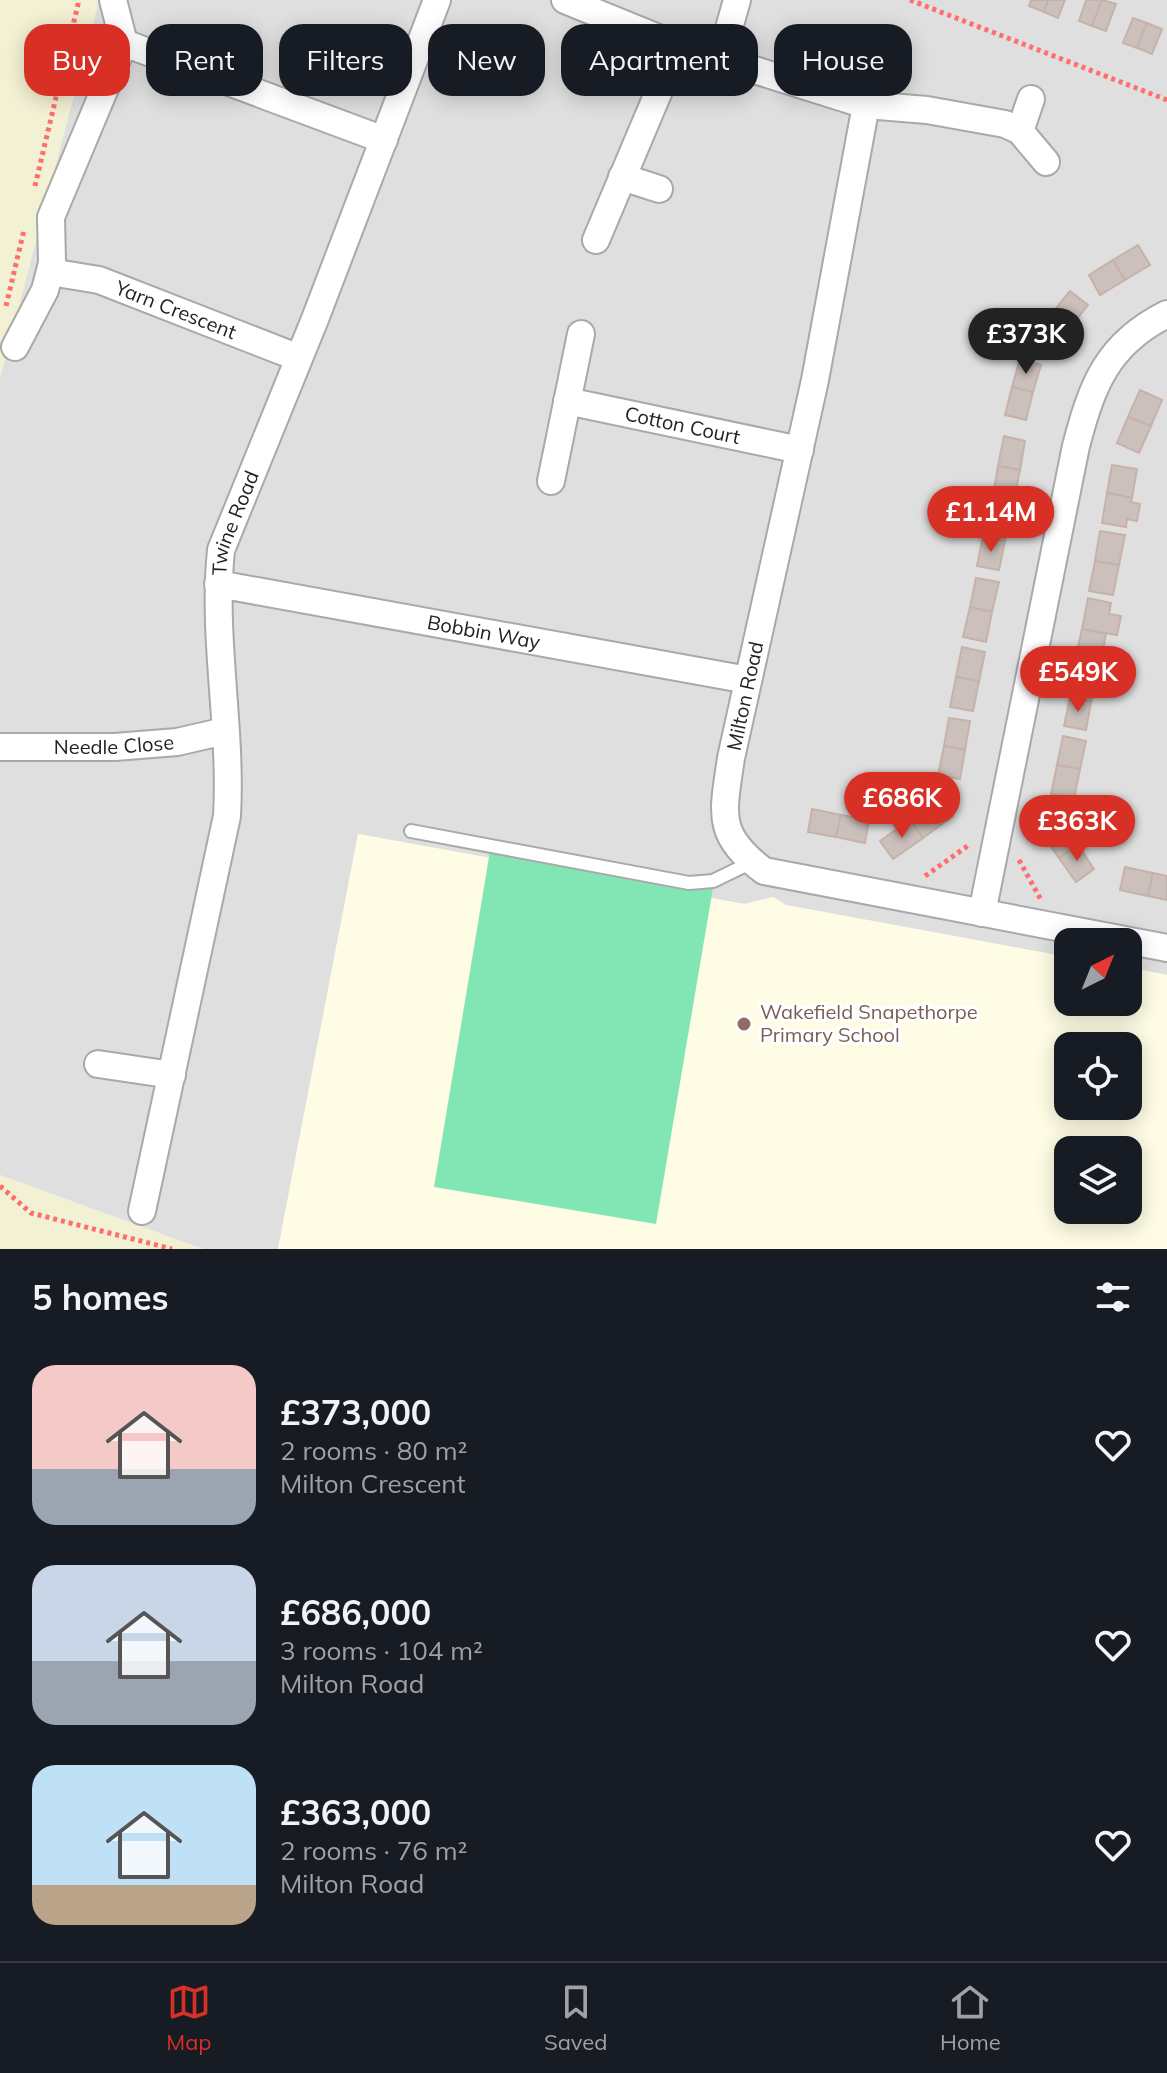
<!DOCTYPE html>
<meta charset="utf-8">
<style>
:root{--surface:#171b24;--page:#242831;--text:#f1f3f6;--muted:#9ea1a6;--line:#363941;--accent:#d93025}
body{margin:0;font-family:Mulish,sans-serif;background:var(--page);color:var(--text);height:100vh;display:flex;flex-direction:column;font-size:30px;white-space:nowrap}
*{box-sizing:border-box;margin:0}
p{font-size:26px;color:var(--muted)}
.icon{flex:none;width:44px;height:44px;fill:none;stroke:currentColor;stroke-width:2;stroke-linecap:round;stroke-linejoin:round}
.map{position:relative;height:1249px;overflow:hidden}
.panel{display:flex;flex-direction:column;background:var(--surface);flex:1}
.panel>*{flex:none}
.hud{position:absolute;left:24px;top:24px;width:1120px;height:72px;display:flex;gap:16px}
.needle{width:52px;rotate:43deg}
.tools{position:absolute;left:1054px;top:928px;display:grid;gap:16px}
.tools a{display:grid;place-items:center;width:88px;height:88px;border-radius:16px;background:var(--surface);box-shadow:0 4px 20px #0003;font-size:40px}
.price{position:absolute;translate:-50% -68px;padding:0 18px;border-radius:28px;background:var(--accent);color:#fff;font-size:26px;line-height:52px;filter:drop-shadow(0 2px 4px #0008)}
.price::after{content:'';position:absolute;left:50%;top:48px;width:24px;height:18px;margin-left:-12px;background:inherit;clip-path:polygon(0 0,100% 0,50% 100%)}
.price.current{background:#222;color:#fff}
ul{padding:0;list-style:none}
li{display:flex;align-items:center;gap:24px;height:200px;padding:0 32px}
li span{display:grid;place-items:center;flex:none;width:224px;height:160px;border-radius:24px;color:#555}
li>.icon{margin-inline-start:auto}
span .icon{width:96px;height:96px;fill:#fffc;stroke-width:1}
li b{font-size:34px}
h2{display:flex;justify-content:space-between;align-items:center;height:96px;padding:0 32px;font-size:34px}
.pill{padding:0 28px;border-radius:24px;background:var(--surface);box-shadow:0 4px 20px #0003;font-size:28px;line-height:72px}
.pill.current{background:var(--accent);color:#fff}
.tab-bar{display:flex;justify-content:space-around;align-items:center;height:112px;border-top:2px solid var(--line);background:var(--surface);font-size:22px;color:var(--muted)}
.tab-bar a{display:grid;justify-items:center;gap:4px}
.tab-bar .current{color:var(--accent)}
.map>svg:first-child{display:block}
.residential{fill:#e0dfdf}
.education{fill:#fffce5;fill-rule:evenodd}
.farmland{fill:#f2f1d3}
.pitch{fill:#82e6b4}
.building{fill:#cbc0bb;stroke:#c6b2a9;stroke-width:2}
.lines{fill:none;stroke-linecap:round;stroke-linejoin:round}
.lane-casing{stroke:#a9a9a9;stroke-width:16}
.street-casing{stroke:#a9a9a9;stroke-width:30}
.path{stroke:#ff6d6e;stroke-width:5;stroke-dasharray:4 4;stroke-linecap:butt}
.lane{stroke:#fff;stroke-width:12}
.street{stroke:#fff;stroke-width:26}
.education-dot{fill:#8d6e63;stroke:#fff;stroke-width:3}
.labels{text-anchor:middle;stroke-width:6;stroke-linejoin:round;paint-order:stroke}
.street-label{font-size:20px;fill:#222;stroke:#fff}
.education-label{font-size:20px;fill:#785e54;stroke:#fff;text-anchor:start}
</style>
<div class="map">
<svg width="1167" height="1249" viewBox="0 0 1167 1249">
<rect width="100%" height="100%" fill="#f3eee8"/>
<polygon class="residential" points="99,0 1167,0 1167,975 1128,967 1128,942 1068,942 1068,957 786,905 773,897 745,904 358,834 278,1249 203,1249 0,1175 0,378"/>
<path class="education" d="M 358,834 L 744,904 L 773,897 L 786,905 L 1068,957 L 1068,1002 L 1128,1002 L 1128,967 L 1167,975 L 1167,1249 L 278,1249 ZM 1068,1046 L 1128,1046 L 1128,1106 L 1068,1106 ZM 1068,1150 L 1128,1150 L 1128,1210 L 1068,1210 Z"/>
<g class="farmland">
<polygon points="0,0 99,0 0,378"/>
<polygon points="0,1175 203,1249 0,1249"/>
</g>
<polygon class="pitch" points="490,851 713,888 656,1224 434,1187"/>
<g class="building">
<polygon points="1031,0 1048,0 1044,12 1029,6"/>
<polygon points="1048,0 1065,0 1058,18 1044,12"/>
<polygon points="1086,0 1102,0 1092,26 1079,21"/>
<polygon points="1102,0 1116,4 1106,31 1092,26"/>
<polygon points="1133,18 1147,23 1137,48 1123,43"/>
<polygon points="1147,23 1162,29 1152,54 1137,48"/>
<polygon points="1138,245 1150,265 1125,280 1113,260"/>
<polygon points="1113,260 1125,280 1100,295 1089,275"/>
<polygon points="1070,291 1088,305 1070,328 1052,313"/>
<polygon points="1052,313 1070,328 1052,351 1034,336"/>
<polygon points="1020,359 1041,365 1033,392 1012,387"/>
<polygon points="1012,387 1033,392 1026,420 1005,415"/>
<polygon points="1140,390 1162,400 1151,426 1128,417"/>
<polygon points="1128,417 1151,426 1139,453 1117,443"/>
<polygon points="1004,436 1025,441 1020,470 998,466"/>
<polygon points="1112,465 1137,469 1132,498 1107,493"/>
<polygon points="998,466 1020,470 1014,499 993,495"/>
<polygon points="1107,493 1132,498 1131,502 1140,504 1137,521 1127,519 1126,527 1102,523"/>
<polygon points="989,507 1011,512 1005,541 983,537"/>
<polygon points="1100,531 1125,535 1119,565 1095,561"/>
<polygon points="983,537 1005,541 999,570 977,566"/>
<polygon points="1095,561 1119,565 1113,595 1089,591"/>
<polygon points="976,578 999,582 992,612 970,607"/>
<polygon points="1088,598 1111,603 1109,614 1121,616 1117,635 1082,629"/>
<polygon points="970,607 992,612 986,642 963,637"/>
<polygon points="1082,629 1106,634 1100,665 1075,660"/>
<polygon points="962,647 985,652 979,681 956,677"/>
<polygon points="1075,670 1097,674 1091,702 1070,698"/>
<polygon points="956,677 979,681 973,711 950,707"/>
<polygon points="1070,698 1091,702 1086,730 1064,726"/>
<polygon points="949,718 970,721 965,750 944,746"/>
<polygon points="1063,736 1086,741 1080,769 1057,765"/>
<polygon points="944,746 965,750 960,779 938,775"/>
<polygon points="1057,765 1080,769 1074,798 1051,794"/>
<polygon points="940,798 953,816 923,838 910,820"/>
<polygon points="812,809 841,815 836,837 808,832"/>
<polygon points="841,815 869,820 865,843 836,837"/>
<polygon points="910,820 923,838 893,859 880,841"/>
<polygon points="1061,822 1078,845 1059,858 1043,835"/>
<polygon points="1078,845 1094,869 1076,882 1059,858"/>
<polygon points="1125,867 1153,873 1148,896 1120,890"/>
<polygon points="1153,873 1167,876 1167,900 1148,896"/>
</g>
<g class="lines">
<defs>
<polyline id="lane" points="411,831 689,883 713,881 752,862"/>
<g id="street">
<polyline points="113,0 124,43"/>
<polyline points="565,0 678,46 866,105 927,110 1005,124 1020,131 1046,162"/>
<polyline points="124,43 384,140"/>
<polyline points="720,60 737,0"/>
<path d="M 866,105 L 815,380 L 731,758 C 723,814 715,834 764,871 L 1167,948"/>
<polyline points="1020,131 1031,99"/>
<polyline points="622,177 659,189"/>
<polyline points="596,240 678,46"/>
<path id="s1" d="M 50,272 L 99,280 L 299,358"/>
<polyline points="15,347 45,290 52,263 51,217 124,43"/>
<path id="s2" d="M 567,401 L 800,450"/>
<polyline points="551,481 581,334"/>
<path id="s3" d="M 218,584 L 748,680"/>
<path id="s4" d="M 0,747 L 115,747 L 177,742 L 225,731"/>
<path d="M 982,913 L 1076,446 C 1092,385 1107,344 1167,314"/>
<polyline points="98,1064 172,1075"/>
<path id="s5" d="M 142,1211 L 227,816 C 232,727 212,639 221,550 L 315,319 L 437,0"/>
</g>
</defs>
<use href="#lane" class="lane-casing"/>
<use href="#street" class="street-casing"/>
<g class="path">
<polyline points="910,0 1167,100"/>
<polyline points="35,186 79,0"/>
<polyline points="6,306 24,230"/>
<polyline points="1019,860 1041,900"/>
<polyline points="925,876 969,845"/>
<polyline points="0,1186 31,1213 172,1249"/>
</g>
<use href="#lane" class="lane"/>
<use href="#street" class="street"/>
</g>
<circle class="education-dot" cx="744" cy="1024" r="8"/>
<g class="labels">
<g class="street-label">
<text dy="7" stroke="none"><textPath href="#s1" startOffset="132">Yarn Crescent</textPath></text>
<text dy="7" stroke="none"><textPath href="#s2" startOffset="118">Cotton Court</textPath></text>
<text dy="7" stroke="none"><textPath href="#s5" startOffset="700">Twine Road</textPath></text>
<text dy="7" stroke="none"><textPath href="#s3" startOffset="270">Bobbin Way</textPath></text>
<text transform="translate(745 696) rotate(-78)" y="7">Milton Road</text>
<text dy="7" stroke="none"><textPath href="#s4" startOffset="114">Needle Close</textPath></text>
</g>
<g class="education-label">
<text x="760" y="1019">Wakefield Snapethorpe<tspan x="760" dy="23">Primary School</tspan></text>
</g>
</g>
</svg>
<div class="tools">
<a><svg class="needle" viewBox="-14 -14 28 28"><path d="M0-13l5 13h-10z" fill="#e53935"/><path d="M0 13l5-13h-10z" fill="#9ea1a6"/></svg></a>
<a><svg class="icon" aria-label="locate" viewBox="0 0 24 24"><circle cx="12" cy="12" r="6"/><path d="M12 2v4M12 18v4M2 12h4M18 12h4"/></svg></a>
<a><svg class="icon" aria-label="layers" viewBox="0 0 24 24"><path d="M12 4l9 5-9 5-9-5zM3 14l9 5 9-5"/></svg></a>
</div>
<b class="price current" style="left:1026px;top:376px">£373K</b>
<b class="price" style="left:991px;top:554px">£1.14M</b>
<b class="price" style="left:1078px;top:714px">£549K</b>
<b class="price" style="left:902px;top:840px">£686K</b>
<b class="price" style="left:1077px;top:863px">£363K</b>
<div class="hud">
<a class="pill current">Buy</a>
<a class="pill">Rent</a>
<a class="pill">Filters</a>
<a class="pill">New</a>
<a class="pill">Apartment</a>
<a class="pill">House</a>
</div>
</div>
<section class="panel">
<h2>5 homes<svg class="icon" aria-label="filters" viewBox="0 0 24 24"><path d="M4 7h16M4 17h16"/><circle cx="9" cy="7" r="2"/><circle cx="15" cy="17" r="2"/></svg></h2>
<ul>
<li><span style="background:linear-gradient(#f6c9c9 65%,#9aa5b1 0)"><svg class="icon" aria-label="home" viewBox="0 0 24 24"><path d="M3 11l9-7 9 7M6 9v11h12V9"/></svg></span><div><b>£373,000</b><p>2 rooms · 80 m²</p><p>Milton Crescent</p></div><svg class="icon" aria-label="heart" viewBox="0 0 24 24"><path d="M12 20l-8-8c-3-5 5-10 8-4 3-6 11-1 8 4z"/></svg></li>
<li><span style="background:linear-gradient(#c9d6e8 60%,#9aa5b1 0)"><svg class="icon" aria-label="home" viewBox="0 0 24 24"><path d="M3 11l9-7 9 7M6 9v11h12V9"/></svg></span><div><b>£686,000</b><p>3 rooms · 104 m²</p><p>Milton Road</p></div><svg class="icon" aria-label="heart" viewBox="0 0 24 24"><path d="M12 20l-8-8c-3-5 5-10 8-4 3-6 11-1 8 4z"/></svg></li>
<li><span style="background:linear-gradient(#bfe0f5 75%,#b9a48a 0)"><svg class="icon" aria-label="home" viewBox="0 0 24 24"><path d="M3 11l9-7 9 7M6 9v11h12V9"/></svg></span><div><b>£363,000</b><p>2 rooms · 76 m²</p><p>Milton Road</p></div><svg class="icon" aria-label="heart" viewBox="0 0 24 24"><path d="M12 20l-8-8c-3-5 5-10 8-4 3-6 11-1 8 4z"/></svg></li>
</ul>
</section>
<nav class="tab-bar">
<a class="current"><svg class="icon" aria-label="map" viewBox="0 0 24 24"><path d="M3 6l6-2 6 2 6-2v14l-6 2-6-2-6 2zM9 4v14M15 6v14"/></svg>Map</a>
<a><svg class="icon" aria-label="saved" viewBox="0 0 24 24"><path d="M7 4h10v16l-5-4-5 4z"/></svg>Saved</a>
<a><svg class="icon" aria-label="home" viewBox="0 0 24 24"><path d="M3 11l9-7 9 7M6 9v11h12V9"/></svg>Home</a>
</nav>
